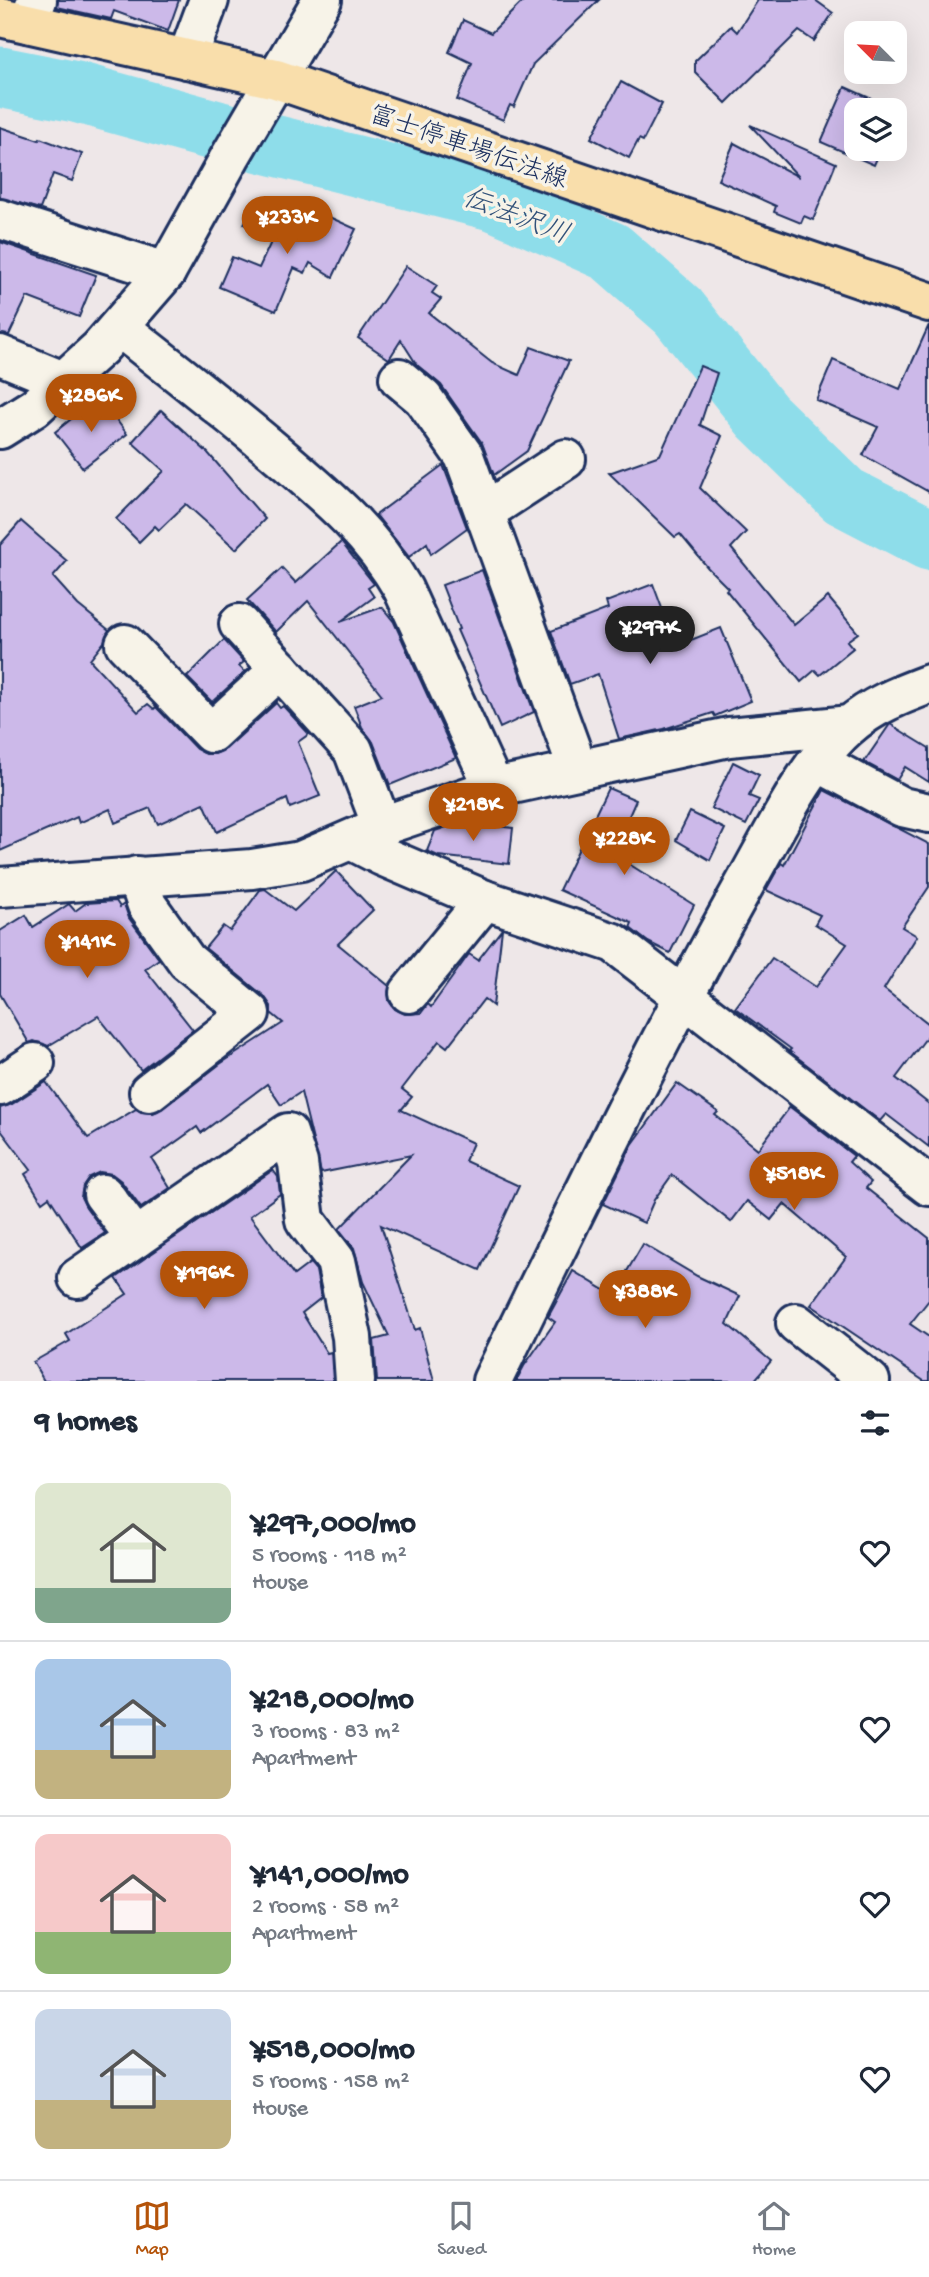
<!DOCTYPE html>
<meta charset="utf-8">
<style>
:root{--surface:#fff;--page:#f6f6f7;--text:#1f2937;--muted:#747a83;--line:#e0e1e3;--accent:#b45309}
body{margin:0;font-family:"Gochi Hand","Klee One",sans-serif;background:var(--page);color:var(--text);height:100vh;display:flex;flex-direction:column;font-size:26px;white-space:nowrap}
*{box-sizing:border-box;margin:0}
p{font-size:23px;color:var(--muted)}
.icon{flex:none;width:38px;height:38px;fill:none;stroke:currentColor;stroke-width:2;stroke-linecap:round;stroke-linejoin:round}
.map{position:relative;height:1381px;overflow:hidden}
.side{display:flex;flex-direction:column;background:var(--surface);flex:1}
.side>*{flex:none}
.needle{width:46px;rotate:294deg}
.controls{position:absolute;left:844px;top:21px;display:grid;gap:14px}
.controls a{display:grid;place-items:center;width:63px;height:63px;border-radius:14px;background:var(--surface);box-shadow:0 7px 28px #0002;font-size:35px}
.price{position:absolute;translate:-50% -60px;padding:0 16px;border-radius:24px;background:var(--accent);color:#fff;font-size:23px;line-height:46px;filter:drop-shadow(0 2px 4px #0008)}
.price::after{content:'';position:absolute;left:50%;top:42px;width:21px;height:16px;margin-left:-10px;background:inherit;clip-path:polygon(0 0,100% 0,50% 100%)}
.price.current{background:#222;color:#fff}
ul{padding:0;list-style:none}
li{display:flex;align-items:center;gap:21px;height:175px;padding:0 35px}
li+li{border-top:2px solid var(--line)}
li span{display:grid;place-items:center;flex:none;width:196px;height:140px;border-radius:14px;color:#555}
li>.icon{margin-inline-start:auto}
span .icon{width:84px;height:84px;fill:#fffc;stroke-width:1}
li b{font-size:30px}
h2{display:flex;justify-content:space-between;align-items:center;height:84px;padding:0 35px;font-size:30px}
.menu{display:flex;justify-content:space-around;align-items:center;height:98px;border-top:2px solid var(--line);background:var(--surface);font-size:19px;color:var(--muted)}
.menu a{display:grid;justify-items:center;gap:4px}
.menu .current{color:var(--accent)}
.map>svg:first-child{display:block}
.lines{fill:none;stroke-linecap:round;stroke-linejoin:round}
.river{stroke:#8eddea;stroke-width:61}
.building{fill:#ccb9e9;stroke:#1b2f5e;stroke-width:2}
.minor-casing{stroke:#1b2f5e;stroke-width:44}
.major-casing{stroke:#1b2f5e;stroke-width:44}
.minor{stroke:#f7f3e8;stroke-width:38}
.major{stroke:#f9deab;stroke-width:38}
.labels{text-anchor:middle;stroke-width:7;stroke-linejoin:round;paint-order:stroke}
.street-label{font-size:26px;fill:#1b2f5e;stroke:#f7f3e8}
.water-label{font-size:28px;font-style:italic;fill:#32527a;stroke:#f7f3e8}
</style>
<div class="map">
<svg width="929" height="1381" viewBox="0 0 929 1381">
<rect width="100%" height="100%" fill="#eee7e8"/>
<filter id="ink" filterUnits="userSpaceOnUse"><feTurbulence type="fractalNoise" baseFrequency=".0143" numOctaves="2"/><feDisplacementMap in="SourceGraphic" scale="14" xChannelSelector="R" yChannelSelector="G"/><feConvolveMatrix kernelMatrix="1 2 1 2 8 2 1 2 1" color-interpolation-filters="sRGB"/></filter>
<g filter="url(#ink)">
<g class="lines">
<polyline class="river" points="0,77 76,92 217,131 496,201 611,252 678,311 762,416 844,496 929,540"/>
</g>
<g class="building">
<polygon points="58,0 179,0 168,31 114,11 111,19 57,7"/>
<polygon points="524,0 599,0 533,64 514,107 510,105 503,120 457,100 472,63 449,52 463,20 491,33"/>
<polygon points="758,0 815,0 833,13 814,41 799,31 726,103 695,72 695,61 731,26 737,32"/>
<polygon points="621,82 662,104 643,141 639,139 629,158 591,138"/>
<polygon points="845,87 897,110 894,117 894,110 856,110 856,149 881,149 874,165 821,142"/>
<polygon points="750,125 836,163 813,220 804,216 801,223 774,212 776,206 718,180 734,143 799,177"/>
<polygon points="0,127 39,140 40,138 82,154 72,181 53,174 40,209 0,198"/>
<polygon points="309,208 356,229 333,277 310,263 305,273 294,268 276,311 219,287 232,257 259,268 272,240 244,224 251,210 302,230"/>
<polygon points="0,242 96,275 79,317 27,297 9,335 0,334"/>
<polygon points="406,266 437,286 432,293 441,299 429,313 492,363 519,375 531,347 569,361 527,451 494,475 482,443 441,385 417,365 401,340 389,359 358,338"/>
<polygon points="929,325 929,492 863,455 878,427 816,400 833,360 900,389"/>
<polygon points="700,366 717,373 700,425 722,436 700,488 746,532 731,548 794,625 828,597 858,633 847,641 853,648 820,675 815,670 801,682 726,590 728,588 708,568 680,534 675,537 609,473 660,455"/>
<polygon points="91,403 109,410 127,434 83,468 55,432"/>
<polygon points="161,410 208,453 265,519 236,549 186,504 159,530 155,526 139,542 116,519 164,471 132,442"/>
<polygon points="443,465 467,528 431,554 427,543 409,557 376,515"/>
<polygon points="21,521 67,561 53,577 78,605 109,630 104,642 90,660 138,712 148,704 154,709 156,707 196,749 206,754 215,754 226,749 276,703 280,708 283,706 309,734 298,742 320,796 290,808 287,799 217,832 204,803 158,824 150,808 115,823 110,809 79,823 77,817 0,851 0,545"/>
<polygon points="341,542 374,584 368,588 374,597 340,622 382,607 394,622 456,758 390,785 373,742 362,727 354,706 382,695 308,601 276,632 247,600 282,568 296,583"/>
<polygon points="482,570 534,712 500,728 457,630 459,629 442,585"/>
<polygon points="653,584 676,646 721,628 751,701 715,716 713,713 664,729 619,739 598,674 570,684 551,631 608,609 606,602"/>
<polygon points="224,640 244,662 239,666 245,672 212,702 187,677"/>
<polygon points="890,724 929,748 929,782 905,767 897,780 864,762"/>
<polygon points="733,762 759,775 749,796 759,800 746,825 711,808"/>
<polygon points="608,788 636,800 629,816 644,822 621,859 694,905 670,953 648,942 630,928 632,923 559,890"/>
<polygon points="824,790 929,844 929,887 902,927 917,936 884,989 929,1024 929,1034 896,1078 929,1104 929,1147 886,1114 880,1121 789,1051 791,1049 735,1008 772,958 816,987 847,944 815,924 820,915 766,890 781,863 784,865"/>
<polygon points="690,812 725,829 710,860 676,840"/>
<polygon points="461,822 513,828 509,864 438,856 427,851 435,831"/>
<polygon points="336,871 373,910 338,944 389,986 389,1001 395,1009 405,1014 421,1013 428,1004 431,1007 469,954 478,960 502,929 493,1006 484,999 447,1047 439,1041 402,1089 412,1097 401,1110 473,1143 465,1161 519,1186 480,1270 381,1225 415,1330 420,1328 434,1381 377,1381 374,1340 389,1336 363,1282 354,1248 339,1229 411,1155 321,1173 301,1092 281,1105 267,1084 201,1133 197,1127 152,1159 170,1188 141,1208 121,1181 112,1174 100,1172 89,1177 83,1186 81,1197 86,1207 105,1233 82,1248 49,1197 42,1202 25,1174 31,1170 0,1129 0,1108 12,1104 46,1082 88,1138 136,1109 141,1112 153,1113 162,1109 220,1064 283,1023 271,1013 271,1006 264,996 205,948 223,926 230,931 260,890 265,889 294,911"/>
<polygon points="116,901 120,907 124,904 129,918 159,959 145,969 193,1030 141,1070 98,1016 48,1046 34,1041 29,1043 0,994 0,931 26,915 33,927 69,904 75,911 86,903"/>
<polygon points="677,1083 718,1112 715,1115 758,1149 790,1107 854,1156 849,1162 871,1182 866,1188 929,1238 929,1300 910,1324 929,1337 929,1381 924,1381 811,1305 846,1257 784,1204 771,1220 747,1201 731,1222 672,1175 654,1200 644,1223 603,1204 632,1145"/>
<polygon points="273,1170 278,1177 280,1194 250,1216 294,1275 310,1263 316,1270 321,1298 302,1313 327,1353 331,1352 333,1381 44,1381 33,1362 70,1341 66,1334 127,1294 116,1278"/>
<polygon points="643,1244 697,1276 740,1296 727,1324 771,1361 754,1381 516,1381 524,1366 555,1322 548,1317 573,1271 613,1295"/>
</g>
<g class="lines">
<defs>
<g id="minor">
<polyline points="28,23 37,0"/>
<polyline points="187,59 209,0"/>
<polyline points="0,219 166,272"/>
<path d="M 119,327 C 171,368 224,409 275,452 C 325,495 369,530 403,589 L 494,788"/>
<polyline points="0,355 63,381"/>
<polyline points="399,378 423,398 464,456 578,769"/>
<polyline points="0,429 35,407 100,348 166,272 230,157 322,0"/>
<polyline points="485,512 566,459"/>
<polyline points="239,624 353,750 382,826"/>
<polyline points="125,644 211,733 280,669"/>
<polyline points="818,762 902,807 929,813"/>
<polyline points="351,840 382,856 485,900 614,943 929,1186"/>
<polyline points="137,876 147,905 187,961 250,1013 149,1092"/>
<polyline points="0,887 252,869 301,861 382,826 494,788 729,737 850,725"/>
<polyline points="409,993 485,900"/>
<polyline points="0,1086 35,1063"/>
<polyline points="103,1194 136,1238"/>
<polyline points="78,1278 288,1133 298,1163 305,1220 336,1261 352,1337 355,1381"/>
<polyline points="796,1323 870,1381"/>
<path d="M 492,1381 C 573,1216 652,1050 742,889 C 770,840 807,762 849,726 C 873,705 900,695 929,684"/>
</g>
<polyline id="major" points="0,17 276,79 929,302"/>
</defs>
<use href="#minor" class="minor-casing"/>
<use href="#major" class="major-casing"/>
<use href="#minor" class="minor"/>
<use href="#major" class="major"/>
</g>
</g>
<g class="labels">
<g class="street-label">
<text transform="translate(469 145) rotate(19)" y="9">富士停車場伝法線</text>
</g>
<g class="water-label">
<text transform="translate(517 214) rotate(21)" y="10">伝法沢川</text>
</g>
</g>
</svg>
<div class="controls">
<a><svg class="needle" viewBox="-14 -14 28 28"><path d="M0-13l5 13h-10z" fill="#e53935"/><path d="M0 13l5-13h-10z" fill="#747a83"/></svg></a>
<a><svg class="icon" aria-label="layers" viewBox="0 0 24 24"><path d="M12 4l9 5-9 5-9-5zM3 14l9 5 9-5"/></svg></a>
</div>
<b class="price" style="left:287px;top:256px">¥233K</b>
<b class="price" style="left:91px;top:434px">¥286K</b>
<b class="price current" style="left:650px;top:666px">¥297K</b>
<b class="price" style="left:473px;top:843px">¥218K</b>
<b class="price" style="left:624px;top:877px">¥228K</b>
<b class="price" style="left:87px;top:980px">¥141K</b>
<b class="price" style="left:794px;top:1212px">¥518K</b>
<b class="price" style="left:204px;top:1311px">¥196K</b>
<b class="price" style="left:645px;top:1330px">¥388K</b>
</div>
<section class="side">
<h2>9 homes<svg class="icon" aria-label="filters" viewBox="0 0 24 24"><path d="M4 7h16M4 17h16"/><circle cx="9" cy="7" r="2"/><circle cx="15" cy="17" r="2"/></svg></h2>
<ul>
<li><span style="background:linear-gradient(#dfe7d0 75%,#7fa58c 0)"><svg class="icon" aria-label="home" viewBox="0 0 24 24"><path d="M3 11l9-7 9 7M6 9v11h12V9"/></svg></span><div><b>¥297,000/mo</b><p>5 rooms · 118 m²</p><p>House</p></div><svg class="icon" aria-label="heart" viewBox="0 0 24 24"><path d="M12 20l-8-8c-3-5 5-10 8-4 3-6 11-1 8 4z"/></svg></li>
<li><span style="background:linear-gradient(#a9c7e8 65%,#c2b280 0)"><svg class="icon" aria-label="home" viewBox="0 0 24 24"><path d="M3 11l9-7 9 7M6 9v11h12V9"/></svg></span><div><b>¥218,000/mo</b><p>3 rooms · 83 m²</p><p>Apartment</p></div><svg class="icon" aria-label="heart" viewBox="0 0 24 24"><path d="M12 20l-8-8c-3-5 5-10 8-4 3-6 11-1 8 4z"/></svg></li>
<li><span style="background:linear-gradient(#f6c9c9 70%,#8fb573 0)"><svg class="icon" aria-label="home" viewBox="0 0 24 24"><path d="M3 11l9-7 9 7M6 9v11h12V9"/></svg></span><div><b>¥141,000/mo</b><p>2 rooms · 58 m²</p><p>Apartment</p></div><svg class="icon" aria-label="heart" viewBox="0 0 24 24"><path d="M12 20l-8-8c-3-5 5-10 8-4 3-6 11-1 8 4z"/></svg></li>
<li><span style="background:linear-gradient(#c9d6e8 65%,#c2b280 0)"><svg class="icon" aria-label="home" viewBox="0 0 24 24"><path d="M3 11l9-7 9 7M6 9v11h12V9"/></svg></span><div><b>¥518,000/mo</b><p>5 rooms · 158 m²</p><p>House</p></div><svg class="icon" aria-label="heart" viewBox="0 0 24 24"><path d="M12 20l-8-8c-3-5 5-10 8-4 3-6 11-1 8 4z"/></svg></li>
</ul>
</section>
<nav class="menu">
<a class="current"><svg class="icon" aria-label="map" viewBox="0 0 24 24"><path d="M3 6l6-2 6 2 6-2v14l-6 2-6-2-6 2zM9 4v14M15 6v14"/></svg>Map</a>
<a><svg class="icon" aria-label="saved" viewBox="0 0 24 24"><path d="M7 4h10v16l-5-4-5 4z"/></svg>Saved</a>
<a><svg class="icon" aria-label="home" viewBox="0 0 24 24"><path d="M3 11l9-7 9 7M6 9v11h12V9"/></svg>Home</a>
</nav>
